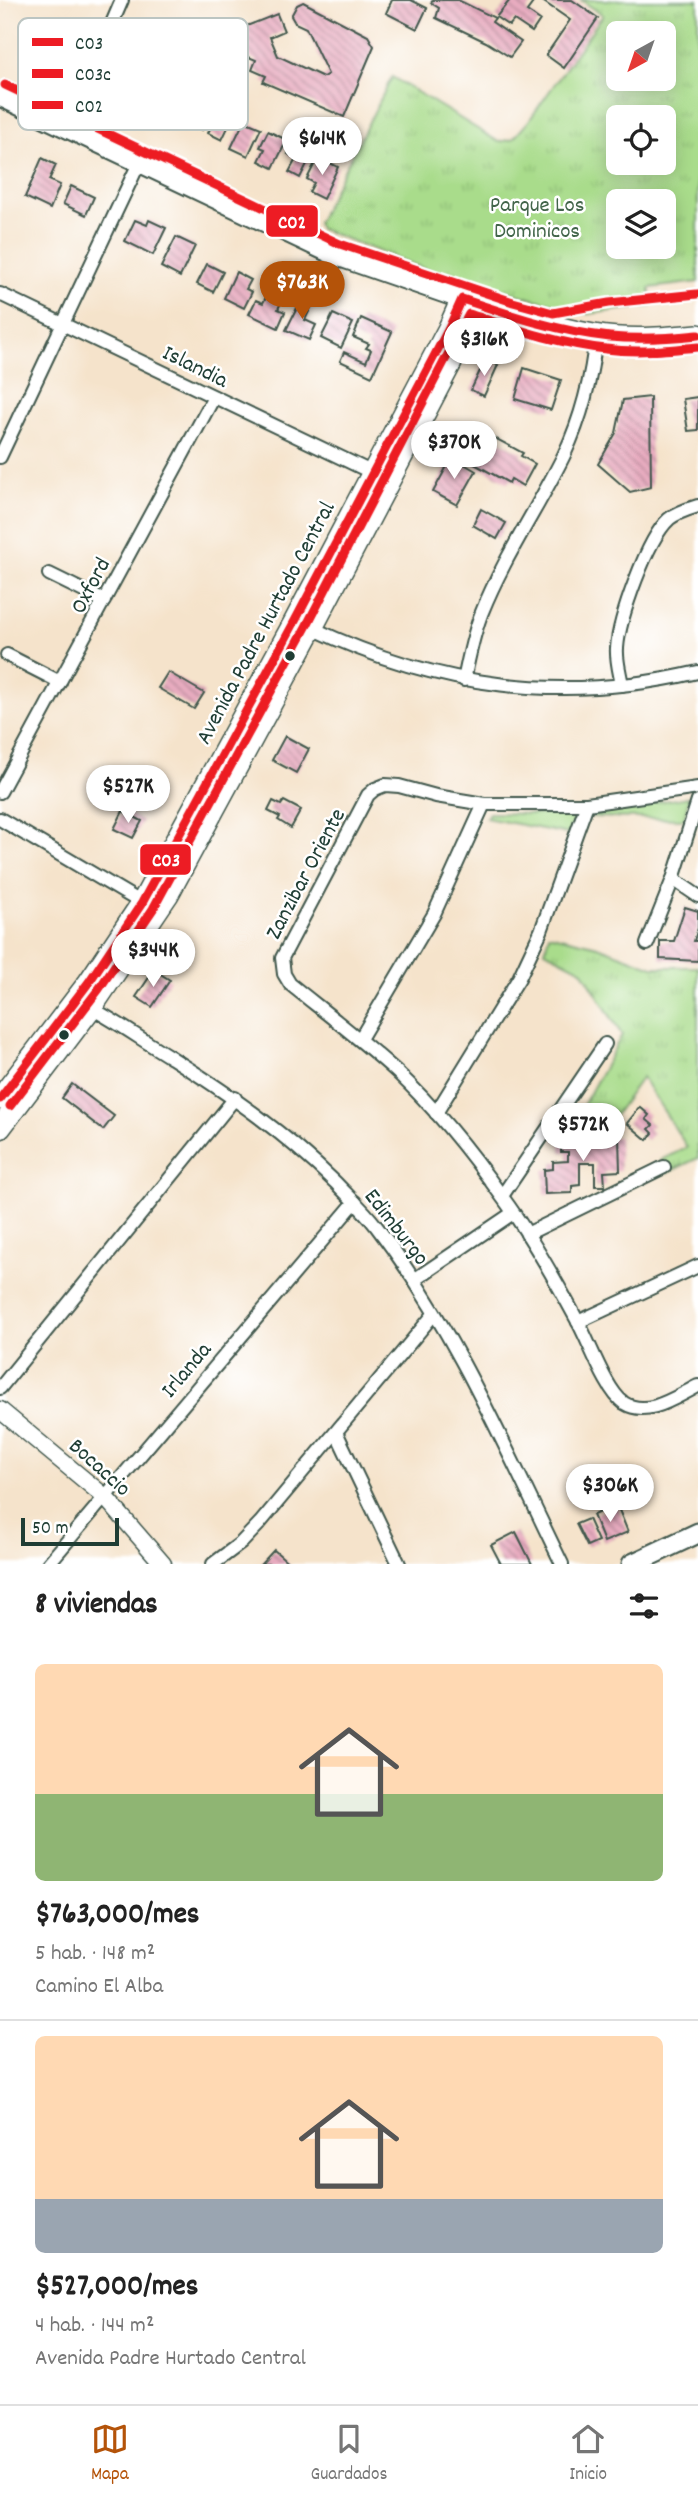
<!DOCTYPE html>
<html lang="es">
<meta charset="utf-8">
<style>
:root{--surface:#fff;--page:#f2f2f2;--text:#222;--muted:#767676;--line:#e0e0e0;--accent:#b45309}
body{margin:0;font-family:Dekko,sans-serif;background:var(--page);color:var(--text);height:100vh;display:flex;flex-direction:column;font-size:26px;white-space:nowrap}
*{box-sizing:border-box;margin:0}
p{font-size:23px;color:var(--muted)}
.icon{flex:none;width:38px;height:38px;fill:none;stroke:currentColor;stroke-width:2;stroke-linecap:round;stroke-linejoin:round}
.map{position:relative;height:1564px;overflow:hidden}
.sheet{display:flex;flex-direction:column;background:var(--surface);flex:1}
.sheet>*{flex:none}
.needle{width:46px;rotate:220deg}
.tools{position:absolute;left:606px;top:21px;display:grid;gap:14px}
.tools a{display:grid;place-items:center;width:70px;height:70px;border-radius:10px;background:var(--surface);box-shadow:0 4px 18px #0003;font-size:35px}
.scale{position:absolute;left:21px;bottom:18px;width:98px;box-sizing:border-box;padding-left:7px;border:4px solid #1f3d34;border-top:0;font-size:19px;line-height:24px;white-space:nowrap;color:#1f3d34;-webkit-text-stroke:5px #fff;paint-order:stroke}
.price{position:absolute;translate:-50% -60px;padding:0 16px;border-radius:24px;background:#fff;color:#222;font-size:23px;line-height:46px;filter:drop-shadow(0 2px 4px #0008)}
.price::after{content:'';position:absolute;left:50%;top:42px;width:21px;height:16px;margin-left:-10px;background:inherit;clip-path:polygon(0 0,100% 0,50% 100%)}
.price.active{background:var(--accent);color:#fff}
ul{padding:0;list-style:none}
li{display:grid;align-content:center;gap:14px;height:371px;padding:0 35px}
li+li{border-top:2px solid var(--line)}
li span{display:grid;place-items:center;height:217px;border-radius:10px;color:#555}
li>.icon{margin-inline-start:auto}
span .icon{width:126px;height:126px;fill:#fffc;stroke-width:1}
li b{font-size:30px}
h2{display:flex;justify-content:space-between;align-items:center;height:84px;padding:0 35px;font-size:30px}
.dock{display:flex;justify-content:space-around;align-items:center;height:98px;border-top:2px solid var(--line);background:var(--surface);font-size:19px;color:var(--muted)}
.dock a{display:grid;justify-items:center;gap:4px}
.dock .active{color:var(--accent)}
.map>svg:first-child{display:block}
.grass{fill:#a9dc8b;stroke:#648c60;stroke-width:2}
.park{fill:url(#park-tufts);stroke:#648c60;stroke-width:2;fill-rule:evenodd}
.building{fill:url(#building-back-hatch)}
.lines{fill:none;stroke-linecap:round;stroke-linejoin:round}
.minor-casing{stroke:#3f564b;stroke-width:16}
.tertiary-casing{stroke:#3f564b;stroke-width:19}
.secondary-casing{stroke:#3f564b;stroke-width:23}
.primary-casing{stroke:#3f564b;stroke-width:24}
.minor{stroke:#fff;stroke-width:12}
.tertiary{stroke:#fff;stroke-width:16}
.secondary{stroke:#fff;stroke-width:19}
.primary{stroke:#fff;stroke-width:21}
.bus-1-casing{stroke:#fff;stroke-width:14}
.bus-2-casing{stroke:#fff;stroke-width:14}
.bus-3-casing{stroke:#fff;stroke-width:14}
.bus-1{stroke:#ed1c24;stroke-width:9}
.bus-2{stroke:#ed1c24;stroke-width:9}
.bus-3{stroke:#ed1c24;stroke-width:9}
.bus-dot{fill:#1f3d34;stroke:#fff;stroke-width:2.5}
.labels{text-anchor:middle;stroke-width:5;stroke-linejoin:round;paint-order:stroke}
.park-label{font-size:23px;fill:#42654a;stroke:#fff}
.street-label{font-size:23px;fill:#1f3d34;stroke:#fff}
.key{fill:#fff;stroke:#bcc5c2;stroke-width:2}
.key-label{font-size:19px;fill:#1f3d34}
.line-badge{stroke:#fff;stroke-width:2.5}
.badge-label{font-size:19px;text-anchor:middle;font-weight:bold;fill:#fff}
</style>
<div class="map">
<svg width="698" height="1564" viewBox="0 0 698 1564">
<defs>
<pattern id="park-tufts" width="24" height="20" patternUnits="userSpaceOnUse" patternTransform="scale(1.75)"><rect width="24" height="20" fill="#a9dc8b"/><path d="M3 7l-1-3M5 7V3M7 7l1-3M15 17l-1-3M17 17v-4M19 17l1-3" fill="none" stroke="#91be79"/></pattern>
<pattern id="building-back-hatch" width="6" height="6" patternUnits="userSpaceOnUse" patternTransform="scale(1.75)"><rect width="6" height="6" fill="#e8acc0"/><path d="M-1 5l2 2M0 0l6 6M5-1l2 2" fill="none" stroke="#bb8d9d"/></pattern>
</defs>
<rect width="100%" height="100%" fill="#fff"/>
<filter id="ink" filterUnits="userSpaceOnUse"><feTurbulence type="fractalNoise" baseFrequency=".0143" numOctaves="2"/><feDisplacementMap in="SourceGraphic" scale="14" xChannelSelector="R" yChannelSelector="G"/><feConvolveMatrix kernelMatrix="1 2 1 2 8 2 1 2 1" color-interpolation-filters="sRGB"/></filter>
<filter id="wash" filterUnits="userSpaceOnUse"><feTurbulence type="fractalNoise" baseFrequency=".00686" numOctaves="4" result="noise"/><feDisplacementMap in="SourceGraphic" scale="28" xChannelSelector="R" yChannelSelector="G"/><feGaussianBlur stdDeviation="1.57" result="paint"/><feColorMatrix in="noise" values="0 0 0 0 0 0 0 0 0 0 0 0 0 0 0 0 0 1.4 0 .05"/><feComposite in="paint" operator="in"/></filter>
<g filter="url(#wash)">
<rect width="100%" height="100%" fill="#f5e3cb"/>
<g class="grass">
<polygon points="689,797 684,819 593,817 593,812"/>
<polygon points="489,813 576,815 568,834 486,818"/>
</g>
<g class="park">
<path d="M 581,0 L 698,0 L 698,282 L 650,288 L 650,306 L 588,314 L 422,268 L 320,229 L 317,223 L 392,77 L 499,142 L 513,139 L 528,122 L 603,15 ZM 663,33 L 663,79 L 618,79 L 618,33 ZM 663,117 L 663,163 L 618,163 L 618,117 ZM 663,201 L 663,247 L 618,247 L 618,201 Z"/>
<polygon points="549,934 598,946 653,967 698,967 698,1158 667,1173 661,1160 687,1147 642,1077 610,1122 574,1122 622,1035 582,970 545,951"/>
</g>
<g id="blocks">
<g class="building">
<polygon points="392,0 411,0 427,8 417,29 386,13"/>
<polygon points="433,0 458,0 495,18 492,22 521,42 510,57 486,42 436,18 439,8 431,3"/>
<polygon points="510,0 535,0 527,11 540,20 532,32 514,20 509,26 496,17"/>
<polygon points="541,0 572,0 598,18 564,68 546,55 570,20"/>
<polygon points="303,2 368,36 374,46 344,117 263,82 266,76 252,70 256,60 222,46 219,37 277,14 284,31 270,37 278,56 323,77 328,74 306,28 295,23 291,16 297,5"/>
<polygon points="196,94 215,103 202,130 183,122"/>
<polygon points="219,110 233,117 222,140 208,133"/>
<polygon points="244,121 261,128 248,156 231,148"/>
<polygon points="268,131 287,140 273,168 259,161 265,149 260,147"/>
<polygon points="293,144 312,154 300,178 289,172 296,159 288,154"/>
<polygon points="318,157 338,167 323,199 309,192 314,183 307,179"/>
<polygon points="42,158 56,165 49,180 60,185 50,209 25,197"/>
<polygon points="71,186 94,197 86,215 63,204"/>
<polygon points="135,220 147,225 149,220 166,228 153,255 125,241"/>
<polygon points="176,237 195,246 180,277 161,267"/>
<polygon points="207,264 223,272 213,292 197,284"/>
<polygon points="236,272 251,280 246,289 252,292 244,308 224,298"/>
<polygon points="273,283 287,290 278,309 285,312 278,328 249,314 256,300 263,303"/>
<polygon points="302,298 313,303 305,320 316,325 309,340 286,330"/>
<polygon points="333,314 353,323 341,348 321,338"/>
<polygon points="361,318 392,332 372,376 340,361 344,352 366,362 371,350 366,348 369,344 353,337"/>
<polygon points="485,360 498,365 484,396 471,390"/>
<polygon points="524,368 561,380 551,410 515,399"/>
<polygon points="650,397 651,487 630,492 598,464 616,433 623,400"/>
<polygon points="698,397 698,430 688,431 683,399"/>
<polygon points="470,429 491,440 493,437 523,453 521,456 535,464 523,486 511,479 509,483 469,461 472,456 459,449"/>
<polygon points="452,457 476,471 457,505 433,492"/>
<polygon points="481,509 506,523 497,539 473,525"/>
<polygon points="168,672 204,693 194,709 158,688"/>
<polygon points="285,736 309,749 296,773 272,760"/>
<polygon points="273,801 281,805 284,801 301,810 291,828 278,820 280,817 268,811"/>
<polygon points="123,811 142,821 133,838 114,829"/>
<polygon points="685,907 698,911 698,928 694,941 698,941 698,961 660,959 660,941 674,941"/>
<polygon points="154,970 170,980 152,1007 136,997"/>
<polygon points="72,1084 114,1116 103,1130 62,1098"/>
<polygon points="640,1107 649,1115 646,1119 653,1125 649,1129 653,1133 647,1140 627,1123"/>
<polygon points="619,1137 620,1171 604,1172 605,1186 595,1186 595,1163 580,1163 580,1185 572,1186 572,1193 545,1194 544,1170 553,1169 553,1162 568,1161 568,1152 561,1152 561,1139"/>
<polygon points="617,1505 628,1532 604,1542 593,1515"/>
<polygon points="588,1519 598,1541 587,1546 576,1524"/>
<polygon points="516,1532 532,1564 501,1564 491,1545"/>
<polygon points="274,1550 290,1564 261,1564"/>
</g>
</g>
</g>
<g filter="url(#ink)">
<use href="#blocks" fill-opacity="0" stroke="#3f564b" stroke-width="2"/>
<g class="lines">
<defs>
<g id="minor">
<polyline points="67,128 122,0"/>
<polyline points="0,294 373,473"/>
<polyline points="0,457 139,163"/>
<polyline points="49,574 104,601"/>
<path d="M 312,628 C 438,688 562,704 698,672"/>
<polyline points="7,655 60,682"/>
<path d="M 464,680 C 469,657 473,634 482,612 C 504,557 538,508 564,455 C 582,417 592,376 596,335"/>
<path d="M 622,685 C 620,673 616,660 617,648 C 619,619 647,539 669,519 C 676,513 688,509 698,506"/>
<path d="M 698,788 L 587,804 L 484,804 L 436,796 L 399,786 L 385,785 L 375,789 L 368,795 L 282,958 L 284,974 L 290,984 C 326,1013 363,1041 397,1072 C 436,1109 472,1154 503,1198 C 531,1236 555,1279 577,1320 C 589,1341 606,1391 624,1403 C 648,1418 677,1396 698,1386"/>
<polyline points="0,792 214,397"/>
<polyline points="0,819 142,903"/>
<polyline points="673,879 698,896"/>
<polyline points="647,944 673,879 698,801"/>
<path d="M 91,1008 C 119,1023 145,1042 172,1058 C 232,1096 285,1133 336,1183 C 349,1197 364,1210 376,1226 C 454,1328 506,1449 562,1564"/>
<polyline points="360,1039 434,914 484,804"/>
<polyline points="436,1113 519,978 541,931 587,804"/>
<polyline points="502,1196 605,1044"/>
<polyline points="527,1234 664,1167"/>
<polyline points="414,1280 513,1213"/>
<polyline points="578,1322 698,1266"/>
<polyline points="0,1388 235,1098"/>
<polyline points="337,1434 399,1564"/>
<polyline points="48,1564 355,1202"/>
<polyline points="213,1564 241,1543 260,1523 434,1314"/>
</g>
<polyline id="tertiary" points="0,1410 105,1497 163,1564"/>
<g id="secondary">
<polyline points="0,96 335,255 462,299"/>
<polyline points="632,1564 698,1533"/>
</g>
<g id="primary">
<path d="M 0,1099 L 89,982 L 142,903 L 295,621 L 449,328 L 462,299 C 505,313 549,327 594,335 C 628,341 664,338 698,335"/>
<polyline points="0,1128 91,1008 168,894 312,628 465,336 478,304"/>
</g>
</defs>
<use href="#minor" class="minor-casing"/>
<use href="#tertiary" class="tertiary-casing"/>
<use href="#secondary" class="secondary-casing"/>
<use href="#primary" class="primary-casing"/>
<use href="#minor" class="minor"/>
<use href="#tertiary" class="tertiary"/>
<use href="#secondary" class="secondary"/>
<use href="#primary" class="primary"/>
<defs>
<path id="bus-1" d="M 0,1099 L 89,982 L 142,903 L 295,621 L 449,328 L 462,299 C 510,315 560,332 610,337 C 640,340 669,338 698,335"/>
<path id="bus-2" d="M 10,1106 L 99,989 L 153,909 L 306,627 L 469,314 C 513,328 559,344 606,349 C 636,353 667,350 698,347"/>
<polyline id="bus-3" points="5,85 340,244 513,302 553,313 609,303 697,294"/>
</defs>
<use href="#bus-1" class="bus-1-casing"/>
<use href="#bus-2" class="bus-2-casing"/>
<use href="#bus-3" class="bus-3-casing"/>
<use href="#bus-1" class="bus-1"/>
<use href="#bus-2" class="bus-2"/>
<use href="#bus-3" class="bus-3"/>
</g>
</g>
<g class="bus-dot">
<circle cx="290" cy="656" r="6"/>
<circle cx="64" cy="1035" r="6"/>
</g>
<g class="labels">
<g class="park-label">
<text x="537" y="211">Parque Los<tspan x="537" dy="26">Dominicos</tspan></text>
</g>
<g class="street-label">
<text transform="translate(196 365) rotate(26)" y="8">Islandia</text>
<text transform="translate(89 585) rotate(-62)" y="8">Oxford</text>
<text transform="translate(264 622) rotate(-62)" y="8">Avenida Padre Hurtado Central</text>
<text transform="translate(304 873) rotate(-62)" y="8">Zanzibar Oriente</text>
<text transform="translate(398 1226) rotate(52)" y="8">Edimburgo</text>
<text transform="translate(185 1369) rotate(-50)" y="8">Irlanda</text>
<text transform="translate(101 1466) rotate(42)" y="8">Bocaccio</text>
</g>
</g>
<rect x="18" y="18" width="230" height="112" rx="10" class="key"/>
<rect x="32" y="38" width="31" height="8" fill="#ed1c24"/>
<rect x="32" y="69" width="31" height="9" fill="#ed1c24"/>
<rect x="32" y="101" width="31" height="8" fill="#ed1c24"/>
<g class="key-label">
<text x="75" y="49">C03</text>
<text x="75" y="80">C03c</text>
<text x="75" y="112">C02</text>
</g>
<g class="line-badge">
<rect x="265" y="204" width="54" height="34" rx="7" fill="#ed1c24"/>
<rect x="139" y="843" width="53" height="33" rx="7" fill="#ed1c24"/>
</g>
<g class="badge-label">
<text x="292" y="228">C02</text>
<text x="166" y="866">C03</text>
</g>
</svg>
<div class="tools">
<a><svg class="needle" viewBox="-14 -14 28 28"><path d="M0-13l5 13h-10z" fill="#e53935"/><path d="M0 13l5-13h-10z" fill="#767676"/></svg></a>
<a><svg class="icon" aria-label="locate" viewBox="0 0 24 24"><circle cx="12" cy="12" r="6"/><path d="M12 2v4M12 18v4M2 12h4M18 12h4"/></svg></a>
<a><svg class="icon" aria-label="layers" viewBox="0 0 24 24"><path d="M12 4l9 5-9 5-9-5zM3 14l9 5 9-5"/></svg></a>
</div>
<div class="scale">50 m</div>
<b class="price" style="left:322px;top:177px">$614K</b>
<b class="price active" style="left:302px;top:321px">$763K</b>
<b class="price" style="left:484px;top:378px">$316K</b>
<b class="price" style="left:454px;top:481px">$370K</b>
<b class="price" style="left:128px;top:825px">$527K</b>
<b class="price" style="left:153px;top:989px">$344K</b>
<b class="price" style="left:583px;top:1163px">$572K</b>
<b class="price" style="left:610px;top:1524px">$306K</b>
</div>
<section class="sheet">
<h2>8 viviendas<svg class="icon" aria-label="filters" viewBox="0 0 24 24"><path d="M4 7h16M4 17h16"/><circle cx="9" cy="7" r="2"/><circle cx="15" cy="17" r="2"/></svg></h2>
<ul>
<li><span style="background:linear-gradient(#ffd9b3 60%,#8fb573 0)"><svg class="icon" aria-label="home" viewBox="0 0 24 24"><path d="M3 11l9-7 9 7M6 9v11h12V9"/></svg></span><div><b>$763,000/mes</b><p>5 hab. · 148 m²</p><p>Camino El Alba</p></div></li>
<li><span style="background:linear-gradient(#ffd9b3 75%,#9aa5b1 0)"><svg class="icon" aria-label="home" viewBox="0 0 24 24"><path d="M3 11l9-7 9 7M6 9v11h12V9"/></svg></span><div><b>$527,000/mes</b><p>4 hab. · 144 m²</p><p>Avenida Padre Hurtado Central</p></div></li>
</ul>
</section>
<nav class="dock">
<a class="active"><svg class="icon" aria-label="map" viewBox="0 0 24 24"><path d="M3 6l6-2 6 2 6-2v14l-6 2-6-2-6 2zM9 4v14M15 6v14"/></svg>Mapa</a>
<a><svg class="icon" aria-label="saved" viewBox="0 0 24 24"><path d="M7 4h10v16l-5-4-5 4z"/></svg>Guardados</a>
<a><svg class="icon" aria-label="home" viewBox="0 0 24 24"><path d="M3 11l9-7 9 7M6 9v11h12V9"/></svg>Inicio</a>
</nav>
